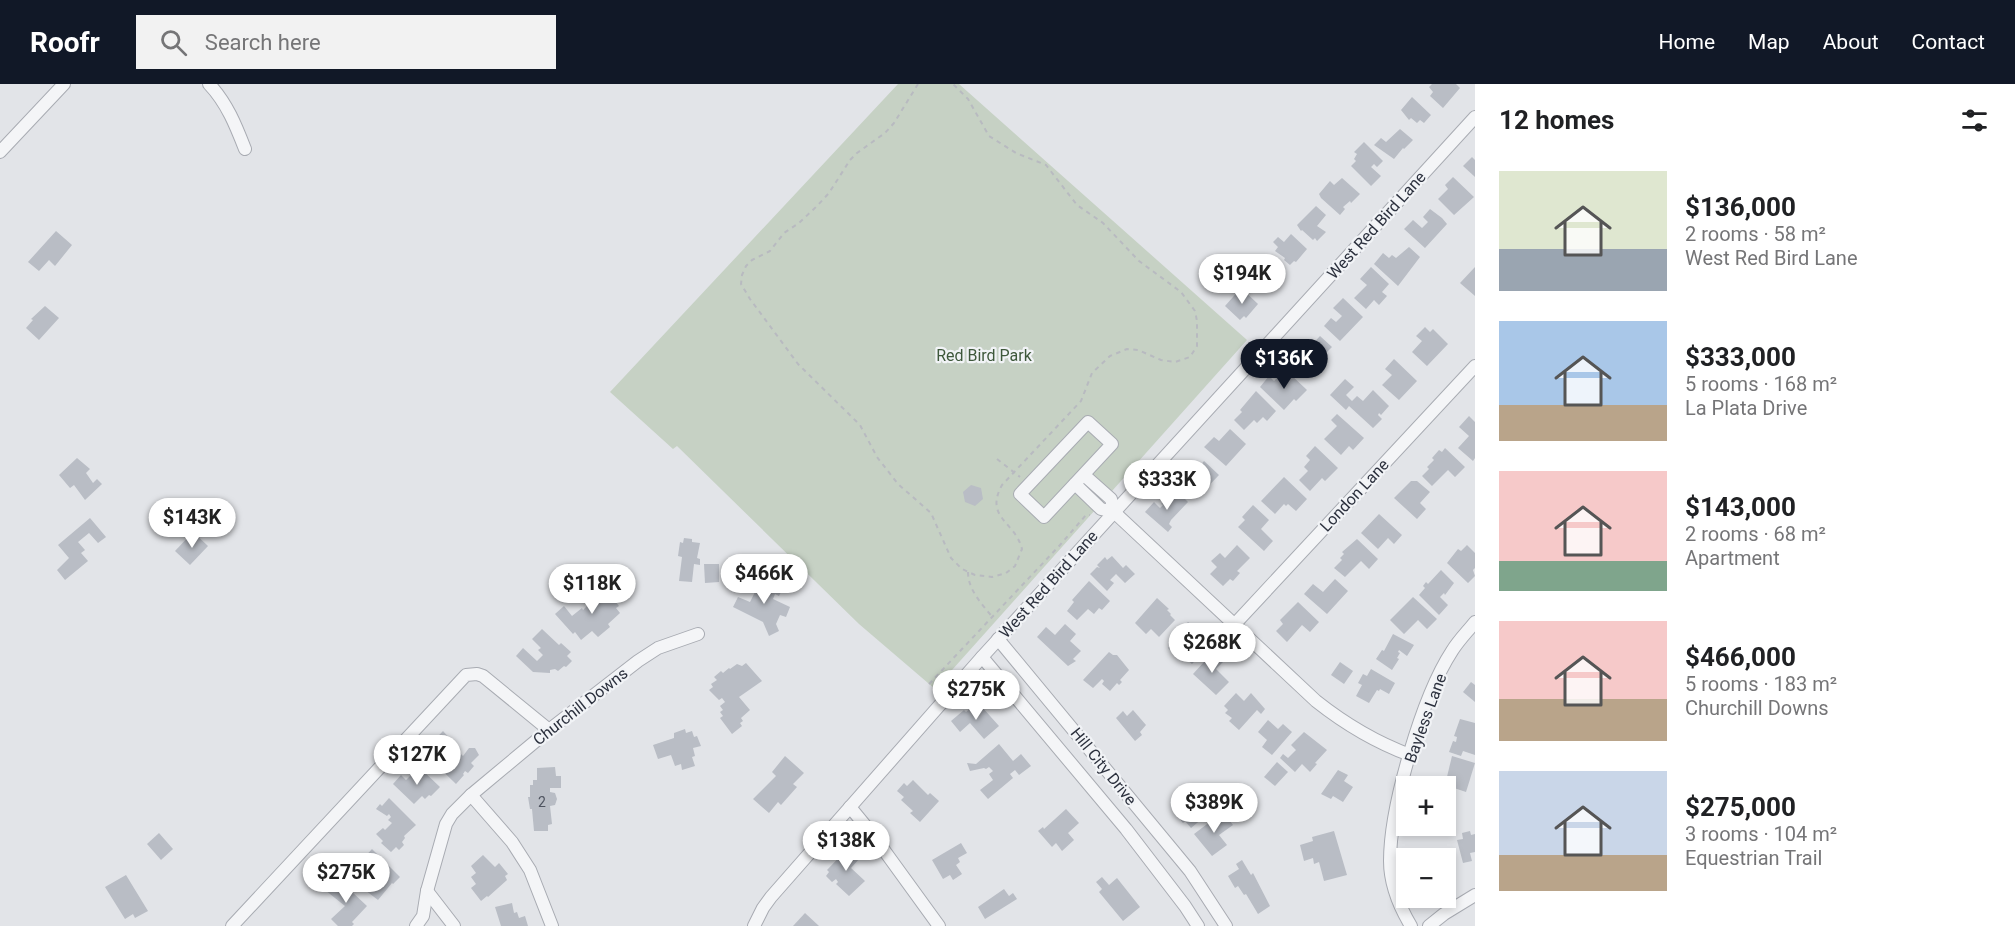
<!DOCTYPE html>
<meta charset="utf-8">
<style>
:root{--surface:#fff;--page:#f2f2f2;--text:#202124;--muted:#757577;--accent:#111827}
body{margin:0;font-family:Roboto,sans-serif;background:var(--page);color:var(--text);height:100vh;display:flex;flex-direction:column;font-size:22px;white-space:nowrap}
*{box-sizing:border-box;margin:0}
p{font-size:20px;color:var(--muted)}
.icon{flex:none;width:33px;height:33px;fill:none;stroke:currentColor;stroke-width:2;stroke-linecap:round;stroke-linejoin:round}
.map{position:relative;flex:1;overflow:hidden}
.side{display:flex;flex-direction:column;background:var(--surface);width:540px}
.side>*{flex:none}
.buttons{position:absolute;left:1396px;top:692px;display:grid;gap:12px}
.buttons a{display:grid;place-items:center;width:60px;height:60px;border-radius:0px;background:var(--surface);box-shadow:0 3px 9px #0003;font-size:30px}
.price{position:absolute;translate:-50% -51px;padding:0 14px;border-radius:21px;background:#fff;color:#222;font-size:20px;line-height:39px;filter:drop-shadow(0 2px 3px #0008)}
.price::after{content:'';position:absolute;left:50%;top:36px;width:18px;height:14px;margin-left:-9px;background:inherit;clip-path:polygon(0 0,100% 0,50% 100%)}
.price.on{background:var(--accent);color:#fff}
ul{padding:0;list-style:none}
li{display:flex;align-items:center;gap:18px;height:150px;padding:0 24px}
li span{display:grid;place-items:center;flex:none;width:168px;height:120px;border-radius:0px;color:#555}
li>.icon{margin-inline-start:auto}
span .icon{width:72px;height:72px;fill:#fffc;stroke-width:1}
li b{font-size:26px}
h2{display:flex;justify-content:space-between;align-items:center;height:72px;padding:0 24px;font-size:26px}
header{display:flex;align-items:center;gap:36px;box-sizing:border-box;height:84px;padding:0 30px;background:var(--accent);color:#fff}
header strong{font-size:28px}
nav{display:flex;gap:33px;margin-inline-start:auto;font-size:21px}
.search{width:420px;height:54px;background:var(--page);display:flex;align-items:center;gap:15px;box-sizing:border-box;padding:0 21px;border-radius:0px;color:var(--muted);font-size:22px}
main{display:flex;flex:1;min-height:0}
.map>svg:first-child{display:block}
.green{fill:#c6d1c4}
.building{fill:#b9bdc5}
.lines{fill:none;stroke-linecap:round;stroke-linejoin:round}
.minor-casing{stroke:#a8abb2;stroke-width:14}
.path{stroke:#b8bac0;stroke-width:2;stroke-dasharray:4.5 4.5;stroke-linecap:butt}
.minor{stroke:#f4f5f7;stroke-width:12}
.labels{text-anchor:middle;stroke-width:4.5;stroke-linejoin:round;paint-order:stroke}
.number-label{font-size:14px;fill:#4f5460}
.street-label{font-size:16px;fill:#2c313e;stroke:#f1f3f6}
.park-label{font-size:16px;fill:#3e583b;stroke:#f1f3f6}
</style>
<header>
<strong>Roofr</strong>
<div class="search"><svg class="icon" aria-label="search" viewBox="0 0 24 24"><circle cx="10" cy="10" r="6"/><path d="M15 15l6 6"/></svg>Search here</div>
<nav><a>Home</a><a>Map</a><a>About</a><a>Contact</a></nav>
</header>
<main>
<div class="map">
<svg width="1475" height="842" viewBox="0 0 1475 842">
<rect width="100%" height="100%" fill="#e2e4e8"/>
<polygon class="green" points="898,0 959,0 1247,256 935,605 859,540 677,362 673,365 610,308"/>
<g class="building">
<polygon points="1432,0 1456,0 1460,4 1443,24 1430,12 1433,8 1429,3"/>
<polygon points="1412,13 1431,31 1424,39 1420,36 1417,39 1411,34 1409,36 1401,26"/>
<polygon points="1400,45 1413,56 1404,65 1403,64 1394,75 1374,61 1381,54 1386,58"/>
<polygon points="1364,58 1383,77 1377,83 1374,80 1371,83 1381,92 1371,102 1351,82 1356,77 1354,75 1357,70 1354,68"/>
<polygon points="1472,73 1475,76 1475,93 1463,82"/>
<polygon points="1453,93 1474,113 1454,131 1438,115 1448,105 1445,101"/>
<polygon points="1342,94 1360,110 1351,119 1350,117 1343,123 1345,125 1340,131 1321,114 1319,110 1330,97 1334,101"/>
<polygon points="1316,122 1326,131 1317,142 1326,148 1317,157 1315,154 1313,156 1302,146 1301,147 1297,141"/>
<polygon points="1430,125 1442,134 1447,140 1425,164 1404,145 1413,136 1422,144 1428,138 1423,133"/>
<polygon points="56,147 72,161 55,182 49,176 39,187 28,178"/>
<polygon points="1291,150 1307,165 1296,178 1294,177 1290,181 1284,176 1285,174 1275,167 1278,163 1273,158 1278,153 1284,158"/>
<polygon points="1409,163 1420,173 1398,202 1374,180 1383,169 1389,174 1392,171 1396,174"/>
<polygon points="1257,175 1281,197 1272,207 1265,201 1259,208 1256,208 1241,194"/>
<polygon points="1371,183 1389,200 1382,208 1387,212 1379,221 1374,216 1366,225 1354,214 1367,201 1360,195"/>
<polygon points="1475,183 1475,212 1460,199"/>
<polygon points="1241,204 1258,220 1246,234 1244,232 1240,236 1225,222"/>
<polygon points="1343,214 1363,233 1340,257 1324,242 1331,234 1336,238 1342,232 1333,224"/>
<polygon points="45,222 59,234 39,256 26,244 33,236 31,235"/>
<polygon points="1425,243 1430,248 1433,245 1448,260 1427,282 1412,268 1422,257 1416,252"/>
<polygon points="1320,252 1332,263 1324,271 1328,275 1320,284 1316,280 1308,289 1289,271 1301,258 1308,265"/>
<polygon points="1394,275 1417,297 1399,316 1382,301 1392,291 1385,285"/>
<polygon points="1290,290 1307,306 1296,317 1294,315 1284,326 1260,303 1269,292 1274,297 1277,294 1282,298"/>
<polygon points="1345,295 1354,303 1346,311 1352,317 1357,312 1363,317 1373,306 1389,322 1381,331 1379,329 1378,331 1382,335 1373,344 1349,322 1346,326 1330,311"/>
<polygon points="1256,307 1276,327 1267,337 1263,333 1257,339 1254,336 1244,346 1234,336 1242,328 1240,326"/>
<polygon points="1337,330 1364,354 1353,366 1349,362 1341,371 1324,355 1337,342 1331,336"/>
<polygon points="1469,332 1475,338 1475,374 1473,377 1458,364 1469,352 1459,343"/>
<polygon points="1230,345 1246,360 1226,382 1204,363 1214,353 1219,357"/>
<polygon points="1315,362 1338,384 1325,397 1322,394 1310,407 1299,396 1308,387 1304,383 1310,376 1306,372"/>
<polygon points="1445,364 1465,383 1455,393 1448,386 1432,402 1422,392 1429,385 1427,383 1434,376 1432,374 1439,366 1442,368"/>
<polygon points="77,374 90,385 86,389 93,399 97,395 102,400 85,416 74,401 70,404 59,391"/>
<polygon points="1204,377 1219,391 1197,414 1175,395 1185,384 1192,391"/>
<polygon points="1284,393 1307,415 1296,427 1288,420 1286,422 1284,420 1275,430 1261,417"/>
<polygon points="1411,397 1417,397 1430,408 1420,419 1426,425 1417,435 1394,414"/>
<polygon points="971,401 981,404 983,415 975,422 965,418 963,408"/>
<polygon points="1171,409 1176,414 1180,410 1188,418 1171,436 1169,440 1172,443 1168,448 1145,428 1154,418 1160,424 1163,421 1161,420"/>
<polygon points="1253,421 1269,436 1261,445 1273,457 1264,467 1238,443 1245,436 1242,433"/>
<polygon points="1379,430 1402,451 1394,460 1388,454 1378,465 1361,449"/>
<polygon points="90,434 106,453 98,459 89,449 78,458 85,466 81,469 88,477 65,496 57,486 69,474 58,461"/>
<polygon points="193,448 208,462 190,481 175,467"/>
<polygon points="684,454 692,455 692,458 700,459 697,474 700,475 700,481 694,480 692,498 679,497 682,473 678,472 680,458 683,459"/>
<polygon points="1357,455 1378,475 1369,485 1361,477 1345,493 1334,484 1342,476 1340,474 1344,470 1342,468"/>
<polygon points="1237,461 1250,474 1237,487 1240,489 1233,497 1230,495 1223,502 1210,490 1217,483 1211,477 1220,469 1225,474"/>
<polygon points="1467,461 1475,469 1475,484 1473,486 1475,492 1468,499 1447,479 1458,465 1461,467"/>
<polygon points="1112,472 1123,484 1126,481 1135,490 1125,499 1116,490 1110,496 1114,499 1107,507 1090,490 1097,483 1100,484 1097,481 1105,473 1107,476"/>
<polygon points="704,480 719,480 719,498 705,499"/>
<polygon points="1441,486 1454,499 1445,511 1444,509 1440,513 1448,521 1439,531 1419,511 1425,504 1423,502 1426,498 1428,500"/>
<polygon points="759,491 783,504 779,512 775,510 773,515 790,523 786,533 780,531 776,540 779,547 769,552 763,538 733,523 738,513 750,518 755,508 752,506"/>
<polygon points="1335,495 1348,507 1327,530 1304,510 1313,500 1323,508"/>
<polygon points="1089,497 1110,517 1102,526 1099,524 1094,530 1088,525 1077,536 1067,527 1074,518 1072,516"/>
<polygon points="602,500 619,522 616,524 620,529 608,540 610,543 598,553 592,547 581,556 575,548 573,550 555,530 564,522 572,532 582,524 583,526 593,516 588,511"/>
<polygon points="1413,513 1437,535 1427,545 1418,536 1404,550 1390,536"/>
<polygon points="1157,514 1169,525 1167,526 1171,530 1170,531 1175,536 1159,553 1151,545 1146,550 1135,539"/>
<polygon points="1298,518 1319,538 1310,548 1302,541 1287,558 1276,547 1283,540 1280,536"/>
<polygon points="1188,538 1198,545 1196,546 1200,550 1197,554 1207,564 1192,580 1179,568 1176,572 1168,564 1180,550 1178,548"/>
<polygon points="1065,540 1076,550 1070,557 1081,567 1073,575 1076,577 1068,582 1037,553 1046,543 1055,551"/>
<polygon points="542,545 559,561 561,559 571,568 567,572 572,577 566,583 564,582 558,587 555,585 550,586 550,589 533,588 516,572 523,564 537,577 543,571 538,566 541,564 532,555"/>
<polygon points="1393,550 1414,561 1407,572 1399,566 1398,568 1400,569 1397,574 1399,575 1392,586 1376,575 1382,566 1384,567"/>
<polygon points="1214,567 1224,577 1216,585 1229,598 1216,611 1193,590"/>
<polygon points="1109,568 1113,571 1117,571 1129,586 1120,596 1122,598 1119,601 1117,599 1110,607 1102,600 1104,597 1102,595 1093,604 1083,596"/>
<polygon points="1340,578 1353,587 1344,600 1331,591"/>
<polygon points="746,579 762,597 739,613 750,626 741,634 743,637 740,639 742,642 732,650 720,634 723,632 720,628 723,626 720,622 725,618 722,614 719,616 709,606 713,603 711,600 717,596 714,593 721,587 723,589 729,584 730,585 737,580 742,582"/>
<polygon points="1371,585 1395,599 1389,610 1380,605 1379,607 1377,606 1369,619 1356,612 1362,601 1358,599 1363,590 1367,592"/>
<polygon points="1471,598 1475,601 1475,618 1463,608"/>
<polygon points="1236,609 1244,617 1251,609 1265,625 1261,630 1257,626 1239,646 1229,637 1232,634 1225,629 1228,626 1224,622"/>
<polygon points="973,622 977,627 982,623 999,642 984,655 970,639 960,648 951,637 964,626 966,628"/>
<polygon points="1133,626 1146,641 1140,648 1142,651 1135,657 1116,634 1123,627 1127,632"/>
<polygon points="1460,635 1475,639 1475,671 1463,667 1461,672 1449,668 1453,657 1456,658 1457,653 1454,652"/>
<polygon points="1268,636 1278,645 1283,640 1292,648 1272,671 1262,663 1267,656 1258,648"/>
<polygon points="685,645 686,649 692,647 694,653 697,652 701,662 693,664 695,672 692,673 695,682 682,686 681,680 675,682 671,671 658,675 653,661 674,654 674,649"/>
<polygon points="443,647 452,657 450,659 463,672 469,664 475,664 479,671 471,679 474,682 468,689 465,687 463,690 464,691 456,700 423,668"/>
<polygon points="1304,648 1327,666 1315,679 1317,680 1310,688 1302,680 1295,688 1280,674 1283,670 1288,674 1296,666 1291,661"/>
<polygon points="999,660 1013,677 1021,670 1031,682 1019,691 1015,686 1010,690 1013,694 988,715 980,706 993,696 989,690 993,687 989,683 986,685 984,684 970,687 967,679 976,680"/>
<polygon points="785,672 804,689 793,700 797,703 781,721 778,718 769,729 753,715 776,692 772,688"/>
<polygon points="1452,672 1475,679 1466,708 1445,701"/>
<polygon points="1277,678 1288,688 1275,702 1264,693"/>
<polygon points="555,683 556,692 561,692 561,704 550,704 550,708 555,709 557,715 555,721 550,722 552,740 548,741 548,747 534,747 532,725 530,725 528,713 530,713 530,701 533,701 533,696 537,696 537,684"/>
<polygon points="421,685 440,703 431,712 429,711 425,715 422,712 414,720 393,700 401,691 406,696 416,686 418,688"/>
<polygon points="1338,686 1348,691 1344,697 1353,703 1343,718 1333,712 1331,715 1321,710"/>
<polygon points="913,696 928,711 930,709 939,717 920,738 910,729 913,727 901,716 904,713 897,707 904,699 907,702"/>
<polygon points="1197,699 1206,709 1198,715 1203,720 1213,712 1218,719 1208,728 1209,729 1191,744 1185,737 1183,739 1172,725 1173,723 1171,720"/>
<polygon points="389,714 416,741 404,752 405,754 402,758 404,761 399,766 396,763 391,768 381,759 383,757 376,750 383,744 385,746 392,739 388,736 391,733 389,730 387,732 376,725 380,720 382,722"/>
<polygon points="1066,725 1079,739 1068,749 1074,756 1062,767 1056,759 1052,763 1038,747 1043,743 1044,745"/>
<polygon points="1223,728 1233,741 1219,751 1227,761 1212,772 1194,750"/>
<polygon points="1334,747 1347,791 1324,797 1319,778 1314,780 1313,774 1304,777 1300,761 1313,757 1312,753"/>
<polygon points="1470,747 1471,751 1475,750 1475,768 1470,769 1472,777 1463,779 1457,756 1463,755 1462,749"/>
<polygon points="159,749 173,765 161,776 147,760"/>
<polygon points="961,759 967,769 958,774 960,778 956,781 962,790 953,796 950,791 943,795 932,776"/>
<polygon points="849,763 860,774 851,784 865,797 849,812 836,800 838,798 836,795 832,798 826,792 829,788 827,786"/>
<polygon points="1435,764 1441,774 1418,774"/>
<polygon points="372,765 400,793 393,800 392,799 378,816 357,800 370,786 368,785 370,783 362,776"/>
<polygon points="483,771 495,783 499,779 508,790 505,792 507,796 488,813 487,812 481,817 471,804 476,800 471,793 476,789 471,782"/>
<polygon points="1242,776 1251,791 1253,789 1270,822 1258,830 1246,810 1244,811 1238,802 1235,804 1228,792 1239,785 1236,780"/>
<polygon points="126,791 148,827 135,834 133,830 125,835 105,803"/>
<polygon points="1102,793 1109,801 1117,794 1140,823 1123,837 1099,808 1102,805 1096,798"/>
<polygon points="337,794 367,822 352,838 354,840 352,842 338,842 331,835 345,822 325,806"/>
<polygon points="1004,805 1009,812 1013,809 1017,815 985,835 978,823"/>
<polygon points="512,819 514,829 517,828 519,834 525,832 528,842 501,842 495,823"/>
<polygon points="805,829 819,842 793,842"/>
</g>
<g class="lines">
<defs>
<g id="minor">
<path d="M 209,0 C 227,19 236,42 245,65"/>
<polyline points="0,68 64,0"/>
<polygon points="1088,338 1112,360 1044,433 1020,410"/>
<polyline points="1084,391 1111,415 1114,428"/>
<polyline points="1075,400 1101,425 1114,428"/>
<path d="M 1114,428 L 1316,617 C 1345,640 1375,658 1410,671"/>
<polyline points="1234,541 1475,282"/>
<polyline points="998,555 1190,787 1226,842"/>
<polyline points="982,573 1126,745 1185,822 1198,842"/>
<polyline points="471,711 512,758 530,786 552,842"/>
<polyline points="850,723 873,751 939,842"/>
<polyline points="427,807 454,842"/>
<polyline points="232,842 466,591 477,590 483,592 549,646"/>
<polyline points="416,842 423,832 427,807 446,740 452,730 471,711 549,646 638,577 658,564 698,550"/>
<polyline points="754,842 763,824 771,813 982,573 1475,33"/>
<path d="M 1411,842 C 1399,822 1390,800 1390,777 C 1390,723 1422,613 1452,567 C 1458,557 1467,548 1475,538"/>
<polyline points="1429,842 1444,830 1475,811"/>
</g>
</defs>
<use href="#minor" class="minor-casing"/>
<g class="path">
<path d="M 918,0 L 894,39 L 885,49 L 857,69 L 850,76 L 829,109 L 817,122 L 799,139 L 784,149 L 770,167 L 752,176 L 746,182 L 742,191 L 741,200 L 750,215 L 798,280 L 860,341 L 877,373 L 898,400 L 931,429 L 951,474 L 962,485 L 975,491 L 992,493 L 1006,489 L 1015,482 L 1022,465 C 1015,437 984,434 1002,401 L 1081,317 L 1092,289 L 1110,272 L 1127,265 L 1138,266 L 1161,276 L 1175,278 L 1190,273 L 1197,262 L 1197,237 L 1195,227 L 1181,208 L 1139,177 L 1103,139 L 1077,121 L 1046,81 L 1016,69 L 989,52 L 968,15 L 953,0"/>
<polyline points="997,375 1020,393"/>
<path d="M 968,488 C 968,506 982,520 993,534"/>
<polyline points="929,600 1060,461 1086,431 1090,431"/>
</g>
<use href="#minor" class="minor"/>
</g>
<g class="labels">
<g class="number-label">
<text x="542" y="723">2</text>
</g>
<g class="street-label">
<text transform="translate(1376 141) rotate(-48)" y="6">West Red Bird Lane</text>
<text transform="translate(1354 411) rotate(-47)" y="6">London Lane</text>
<text transform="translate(1048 500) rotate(-48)" y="6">West Red Bird Lane</text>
<text transform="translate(580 622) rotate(-38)" y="6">Churchill Downs</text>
<text transform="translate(1425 634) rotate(-70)" y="6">Bayless Lane</text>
<text transform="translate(1104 682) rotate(51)" y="6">Hill City Drive</text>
</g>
<g class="park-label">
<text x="984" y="277">Red Bird Park</text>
</g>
</g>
</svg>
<div class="buttons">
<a>+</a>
<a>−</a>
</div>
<b class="price" style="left:1242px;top:221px">$194K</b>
<b class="price on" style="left:1284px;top:306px">$136K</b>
<b class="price" style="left:1167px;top:427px">$333K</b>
<b class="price" style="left:192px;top:465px">$143K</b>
<b class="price" style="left:764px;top:521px">$466K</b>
<b class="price" style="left:592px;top:531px">$118K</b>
<b class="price" style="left:1212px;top:590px">$268K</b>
<b class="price" style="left:976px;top:637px">$275K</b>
<b class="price" style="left:417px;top:702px">$127K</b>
<b class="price" style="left:1214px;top:750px">$389K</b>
<b class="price" style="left:846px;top:788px">$138K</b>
<b class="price" style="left:346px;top:820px">$275K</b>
</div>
<section class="side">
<h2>12 homes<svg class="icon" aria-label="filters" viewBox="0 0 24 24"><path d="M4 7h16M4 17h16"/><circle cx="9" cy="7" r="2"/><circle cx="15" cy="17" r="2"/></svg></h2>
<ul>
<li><span style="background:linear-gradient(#dfe7d0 65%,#9aa5b1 0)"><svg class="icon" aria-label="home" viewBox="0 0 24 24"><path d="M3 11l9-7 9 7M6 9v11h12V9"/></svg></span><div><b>$136,000</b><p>2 rooms · 58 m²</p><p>West Red Bird Lane</p></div></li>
<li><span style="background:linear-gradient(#a9c7e8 70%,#b9a48a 0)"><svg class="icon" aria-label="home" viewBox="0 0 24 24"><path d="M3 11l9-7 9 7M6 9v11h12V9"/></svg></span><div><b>$333,000</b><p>5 rooms · 168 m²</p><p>La Plata Drive</p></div></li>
<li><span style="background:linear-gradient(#f6c9c9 75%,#7fa58c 0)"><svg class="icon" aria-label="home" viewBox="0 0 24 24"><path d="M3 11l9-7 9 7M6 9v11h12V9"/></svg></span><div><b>$143,000</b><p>2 rooms · 68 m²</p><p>Apartment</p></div></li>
<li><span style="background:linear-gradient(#f6c9c9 65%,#b9a48a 0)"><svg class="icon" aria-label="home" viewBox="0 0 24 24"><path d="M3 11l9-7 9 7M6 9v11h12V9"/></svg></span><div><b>$466,000</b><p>5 rooms · 183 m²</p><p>Churchill Downs</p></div></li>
<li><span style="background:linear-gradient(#c9d6e8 70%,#b9a48a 0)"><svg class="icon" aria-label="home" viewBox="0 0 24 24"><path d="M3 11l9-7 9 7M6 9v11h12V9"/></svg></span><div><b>$275,000</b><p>3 rooms · 104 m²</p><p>Equestrian Trail</p></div></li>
</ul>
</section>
</main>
